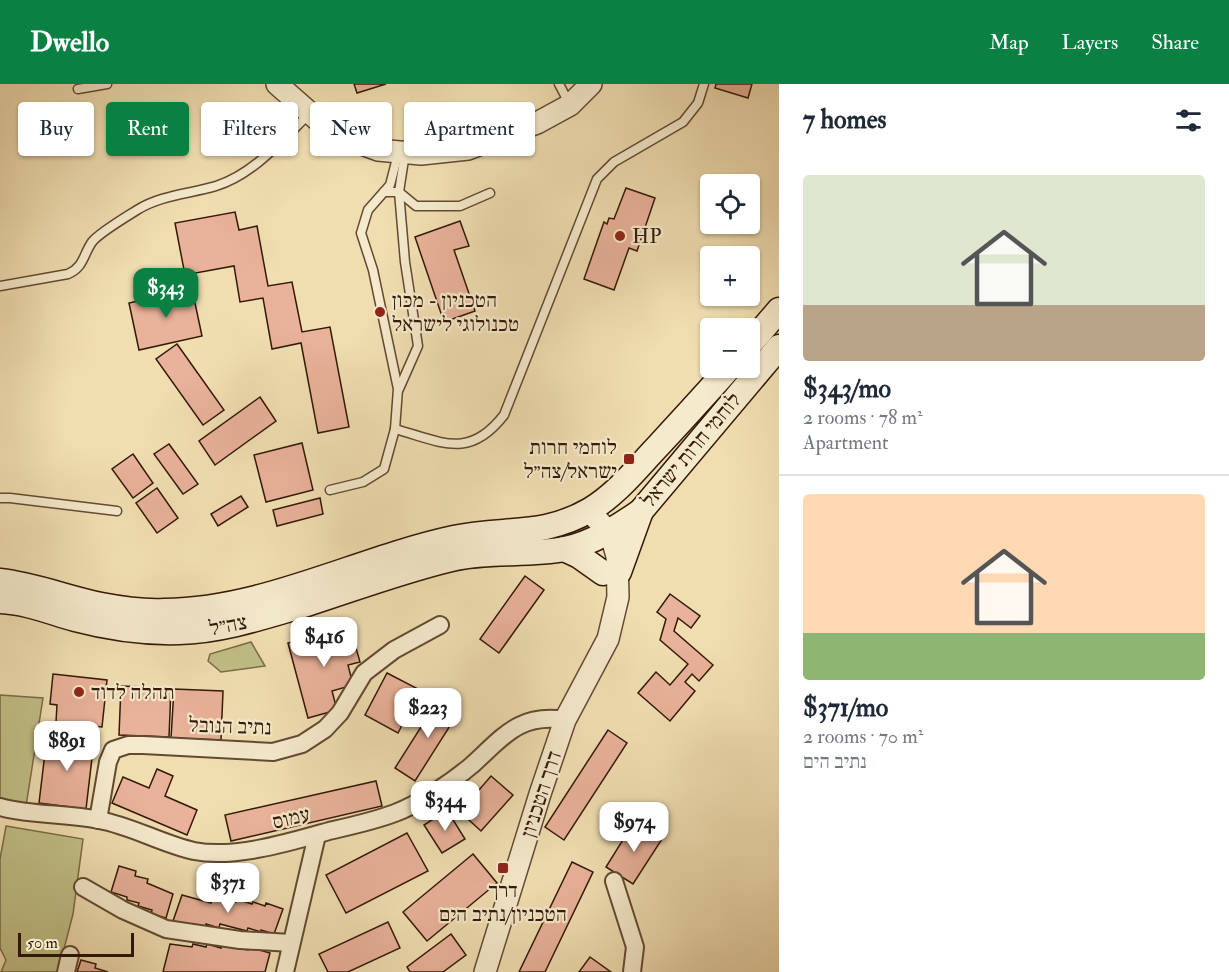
<!DOCTYPE html>
<meta charset="utf-8">
<style>
:root{--surface:#fff;--page:#f2f2f3;--text:#1f2937;--muted:#747a83;--line:#e0e1e3;--accent:#0b8043}
body{margin:0;font-family:"IM FELL Double Pica","Frank Ruhl Libre",serif;background:var(--page);color:var(--text);height:100vh;display:flex;flex-direction:column;font-size:22px;white-space:nowrap}
*{box-sizing:border-box;margin:0}
p{font-size:20px;color:var(--muted)}
.icon{flex:none;width:33px;height:33px;fill:none;stroke:currentColor;stroke-width:2;stroke-linecap:round;stroke-linejoin:round}
.map{position:relative;flex:1;overflow:hidden}
.sheet{display:flex;flex-direction:column;background:var(--surface);width:450px}
.sheet>*{flex:none}
.banner{position:absolute;left:18px;top:18px;width:570px;height:54px;display:flex;gap:12px}
.controls{position:absolute;left:700px;top:90px;display:grid;gap:12px}
.controls a{display:grid;place-items:center;width:60px;height:60px;border-radius:6px;background:var(--surface);box-shadow:0 2px 4px #0004;font-size:30px}
.scale{position:absolute;left:18px;bottom:15px;width:116px;box-sizing:border-box;padding-left:6px;border:3px solid #331907;border-top:0;font-size:16px;line-height:21px;white-space:nowrap;color:#331907;-webkit-text-stroke:4px #f5eacc;paint-order:stroke}
.price{position:absolute;translate:-50% -51px;padding:0 14px;border-radius:12px;background:#fff;color:#222;font-size:20px;line-height:39px;filter:drop-shadow(0 2px 3px #0008)}
.price::after{content:'';position:absolute;left:50%;top:36px;width:18px;height:14px;margin-left:-9px;background:inherit;clip-path:polygon(0 0,100% 0,50% 100%)}
.price.current{background:var(--accent);color:#fff}
ul{padding:0;list-style:none}
li{display:grid;align-content:center;gap:12px;height:318px;padding:0 24px}
li+li{border-top:2px solid var(--line)}
li span{display:grid;place-items:center;height:186px;border-radius:6px;color:#555}
li>.icon{margin-inline-start:auto}
span .icon{width:108px;height:108px;fill:#fffc;stroke-width:1}
li b{font-size:26px}
h2{display:flex;justify-content:space-between;align-items:center;height:72px;padding:0 24px;font-size:26px}
.pill{padding:0 21px;border-radius:6px;background:var(--surface);box-shadow:0 2px 4px #0004;font-size:21px;line-height:54px}
.pill.current{background:var(--accent);color:#fff}
header{display:flex;align-items:center;gap:36px;box-sizing:border-box;height:84px;padding:0 30px;background:var(--accent);color:#fff}
header strong{font-size:28px}
nav{display:flex;gap:33px;margin-inline-start:auto;font-size:21px}
main{display:flex;flex:1;min-height:0}
.map>svg:first-child{display:block}
.green{fill:#c1bf87;stroke:#7a6c47;stroke-width:1.5}
.building{fill:#e9b29a;stroke:#331907;stroke-width:1.5}
.lines{fill:none;stroke-linecap:round;stroke-linejoin:round}
.service-casing{stroke:#624a32;stroke-width:11}
.minor-casing{stroke:#624a32;stroke-width:20}
.tertiary-casing{stroke:#624a32;stroke-width:24}
.secondary-casing{stroke:#331907;stroke-width:27}
.service{stroke:#f5eacc;stroke-width:8}
.minor{stroke:#f5eacc;stroke-width:16}
.tertiary{stroke:#f5eacc;stroke-width:21}
.secondary{stroke:#f5eacc;stroke-width:24}
.poi-dot{fill:#8f2418;stroke:#f5eacc;stroke-width:2}
.labels{text-anchor:middle;stroke-width:4.5;stroke-linejoin:round;paint-order:stroke}
.poi-label{font-size:21px;fill:#331907;stroke:#f5eacc;text-anchor:start}
.street-label{font-size:21px;fill:#331907;stroke:#f5eacc}
</style>
<header>
<strong>Dwello</strong>
<nav><a>Map</a><a>Layers</a><a>Share</a></nav>
</header>
<main>
<div class="map">
<svg width="779" height="888" viewBox="0 0 779 888">
<rect width="100%" height="100%" fill="#f0deb1"/>
<filter id="stains"><feTurbulence type="fractalNoise" baseFrequency=".00333" numOctaves="4"/><feColorMatrix values="0 0 0 0 .2 0 0 0 0 .09 0 0 0 0 .02 0 0 0 .5 -.17"/></filter>
<radialGradient id="worn" r=".72"><stop offset=".6" stop-color="#630" stop-opacity="0"/><stop offset="1" stop-color="#630" stop-opacity=".3"/></radialGradient>
<g class="green">
<polygon points="251,558 265,582 221,588 208,577 210,570"/>
<polygon points="0,611 43,614 26,722 0,714"/>
<polygon points="6,742 83,755 73,830 58,888 1,888 6,876 0,864 0,775"/>
</g>
<g class="building">
<polygon points="354,0 386,0 357,9"/>
<polygon points="716,0 752,0 748,14 715,4"/>
<polygon points="626,104 655,114 637,167 629,164 614,206 584,195 604,138 607,140 609,134 614,135"/>
<polygon points="235,128 239,146 257,142 268,202 292,198 302,248 330,243 349,343 318,349 301,259 272,265 263,214 240,218 234,182 185,191 175,139"/>
<polygon points="460,137 469,162 454,166 475,227 444,238 415,153"/>
<polygon points="192,205 202,252 139,266 129,219"/>
<polygon points="177,260 224,326 203,341 156,275"/>
<polygon points="260,313 276,337 215,381 199,357"/>
<polygon points="302,359 313,406 266,418 254,371"/>
<polygon points="169,360 198,400 183,410 154,370"/>
<polygon points="133,370 153,399 133,414 112,385"/>
<polygon points="157,404 178,434 157,449 136,419"/>
<polygon points="241,412 248,423 218,442 211,430"/>
<polygon points="320,414 323,430 277,442 273,426"/>
<polygon points="525,492 544,506 499,569 480,555"/>
<polygon points="670,510 700,532 691,544 678,534 674,547 713,581 699,597 692,590 685,598 695,607 670,637 638,609 656,588 670,601 688,580 660,556 666,535 657,528"/>
<polygon points="350,543 360,578 348,581 353,601 332,607 337,626 308,634 288,559"/>
<polygon points="387,589 420,606 398,649 365,631"/>
<polygon points="53,590 107,596 102,643 56,638 57,621 50,620"/>
<polygon points="121,602 171,604 169,653 119,651"/>
<polygon points="174,605 223,607 221,656 171,654"/>
<polygon points="440,613 460,626 415,697 395,684"/>
<polygon points="608,646 627,659 564,756 545,743"/>
<polygon points="47,652 94,657 86,725 39,719"/>
<polygon points="157,685 173,692 165,712 197,726 187,751 112,719 123,693 149,704"/>
<polygon points="491,692 513,711 481,747 460,728"/>
<polygon points="376,697 382,722 231,757 225,731"/>
<polygon points="447,726 465,755 442,769 424,741"/>
<polygon points="634,738 662,755 633,800 606,783"/>
<polygon points="407,749 428,787 346,829 326,791"/>
<polygon points="473,770 497,799 427,857 403,828"/>
<polygon points="572,778 593,788 545,888 519,888"/>
<polygon points="119,782 136,787 135,792 148,795 147,799 173,810 166,834 151,830 152,826 138,822 139,819 127,816 127,813 111,808"/>
<polygon points="182,811 211,819 212,814 225,819 226,815 236,818 237,815 252,820 253,818 265,822 266,819 283,825 274,850 261,846 261,848 248,844 247,847 220,840 219,844 206,840 205,844 193,840 192,843 173,837"/>
<polygon points="388,838 400,864 348,888 328,888 319,870"/>
<polygon points="451,850 466,871 443,888 410,888 407,883"/>
<polygon points="170,860 192,863 193,860 206,863 207,860 221,864 222,861 248,866 249,863 270,869 265,888 163,888"/>
<polygon points="590,873 611,888 579,888"/>
<polygon points="81,876 96,880 95,884 108,888 77,888"/>
</g>
<g class="lines">
<defs>
<g id="service">
<polyline points="559,0 570,21"/>
<polyline points="78,5 107,0"/>
<polyline points="384,108 399,108 416,122 460,122 490,109"/>
<path d="M 0,202 L 68,190 C 84,183 83,171 92,158 C 99,149 126,133 137,126 C 161,111 189,110 216,102 C 254,90 282,56 310,29"/>
<polyline points="399,305 418,262 405,178 399,108 405,69"/>
<path d="M 395,345 C 442,358 469,376 504,331 L 597,95 L 614,78 L 683,38 L 698,19 L 704,0"/>
<polyline points="330,406 363,398 384,385 395,345 398,305 373,186 361,149 368,126 390,101 398,70"/>
<polyline points="0,414 10,414 117,427"/>
</g>
<g id="minor">
<path d="M 0,723 C 33,732 66,729 99,736 C 132,742 162,760 194,767 C 235,775 290,758 329,747 C 351,742 374,737 395,729 C 419,720 452,698 472,681 C 503,653 519,629 565,636"/>
<polyline points="98,736 108,678 113,666 128,661 143,661 273,668 302,660 325,645 340,629 364,589 394,566 440,541"/>
<polyline points="614,797 635,863 632,888"/>
<polyline points="83,803 123,826 166,845 240,856 291,859"/>
<polyline points="66,888 70,871"/>
<polyline points="285,888 317,751"/>
</g>
<g id="tertiary">
<polyline points="277,0 327,44 343,53 378,66 421,70 468,65 537,39 570,21 591,0"/>
<polyline points="485,888 540,710 565,636 608,555 618,513 617,472 612,455 609,448 589,427"/>
</g>
<g id="secondary">
<polyline points="750,260 779,226"/>
<polyline points="564,465 579,472 603,489"/>
<polyline points="619,488 641,427"/>
<path d="M 0,497 C 35,501 67,514 101,521 C 122,525 144,528 164,527 C 265,526 357,475 454,454 C 503,443 542,454 590,426 C 618,409 637,384 659,361 C 683,335 706,310 729,284"/>
<path d="M 0,517 C 26,518 50,528 75,535 C 109,544 144,549 179,548 C 218,547 257,535 294,524 C 345,508 400,487 451,475 C 488,466 527,472 565,465 C 593,459 618,443 641,427 L 779,263"/>
</g>
</defs>
<use href="#service" class="service-casing"/>
<use href="#minor" class="minor-casing"/>
<use href="#tertiary" class="tertiary-casing"/>
<use href="#secondary" class="secondary-casing"/>
<use href="#service" class="service"/>
<use href="#minor" class="minor"/>
<use href="#tertiary" class="tertiary"/>
<use href="#secondary" class="secondary"/>
</g>
<g class="poi-dot">
<circle cx="620" cy="152" r="6"/>
<circle cx="380" cy="228" r="6"/>
<rect x="623" y="369" width="12" height="12" rx="3"/>
<circle cx="79" cy="608" r="6"/>
<rect x="497" y="778" width="12" height="12" rx="3"/>
</g>
<g class="labels">
<g class="poi-label">
<text x="632" y="159">HP</text>
<text x="392" y="223">הטכניון - מכון<tspan x="392" dy="24">טכנולוגי לישראל</tspan></text>
<text x="617" y="370" text-anchor="end">לוחמי חרות<tspan x="617" dy="24">ישראל/צה״ל</tspan></text>
<text x="91" y="615">תהלה לדוד</text>
<text x="503" y="813" text-anchor="middle">דרך<tspan x="503" dy="24">הטכניון/נתיב הים</tspan></text>
</g>
<g class="street-label">
<text transform="translate(691 366) rotate(-50)" y="7">לוחמי חרות ישראל</text>
<text transform="translate(228 541) rotate(-11)" y="7">צה״ל</text>
<text transform="translate(230 642) rotate(2)" y="7">נתיב הנובל</text>
<text transform="translate(541 710) rotate(-72)" y="7">דרך הטכניון</text>
<text transform="translate(291 734) rotate(-13)" y="7">עמוס</text>
</g>
</g>
<rect width="100%" height="100%" filter="url(#stains)"/>
<rect width="100%" height="100%" fill="url(#worn)"/>
</svg>
<div class="controls">
<a><svg class="icon" aria-label="locate" viewBox="0 0 24 24"><circle cx="12" cy="12" r="6"/><path d="M12 2v4M12 18v4M2 12h4M18 12h4"/></svg></a>
<a>+</a>
<a>−</a>
</div>
<div class="scale">50 m</div>
<b class="price current" style="left:166px;top:235px">$343</b>
<b class="price" style="left:324px;top:584px">$416</b>
<b class="price" style="left:428px;top:655px">$223</b>
<b class="price" style="left:67px;top:688px">$891</b>
<b class="price" style="left:445px;top:748px">$344</b>
<b class="price" style="left:634px;top:769px">$974</b>
<b class="price" style="left:228px;top:830px">$371</b>
<div class="banner">
<a class="pill">Buy</a>
<a class="pill current">Rent</a>
<a class="pill">Filters</a>
<a class="pill">New</a>
<a class="pill">Apartment</a>
</div>
</div>
<section class="sheet">
<h2>7 homes<svg class="icon" aria-label="filters" viewBox="0 0 24 24"><path d="M4 7h16M4 17h16"/><circle cx="9" cy="7" r="2"/><circle cx="15" cy="17" r="2"/></svg></h2>
<ul>
<li><span style="background:linear-gradient(#dfe7d0 70%,#b9a48a 0)"><svg class="icon" aria-label="home" viewBox="0 0 24 24"><path d="M3 11l9-7 9 7M6 9v11h12V9"/></svg></span><div><b>$343/mo</b><p>2 rooms · 78 m²</p><p>Apartment</p></div></li>
<li><span style="background:linear-gradient(#ffd9b3 75%,#8fb573 0)"><svg class="icon" aria-label="home" viewBox="0 0 24 24"><path d="M3 11l9-7 9 7M6 9v11h12V9"/></svg></span><div><b>$371/mo</b><p>2 rooms · 70 m²</p><p>נתיב הים</p></div></li>
</ul>
</section>
</main>
